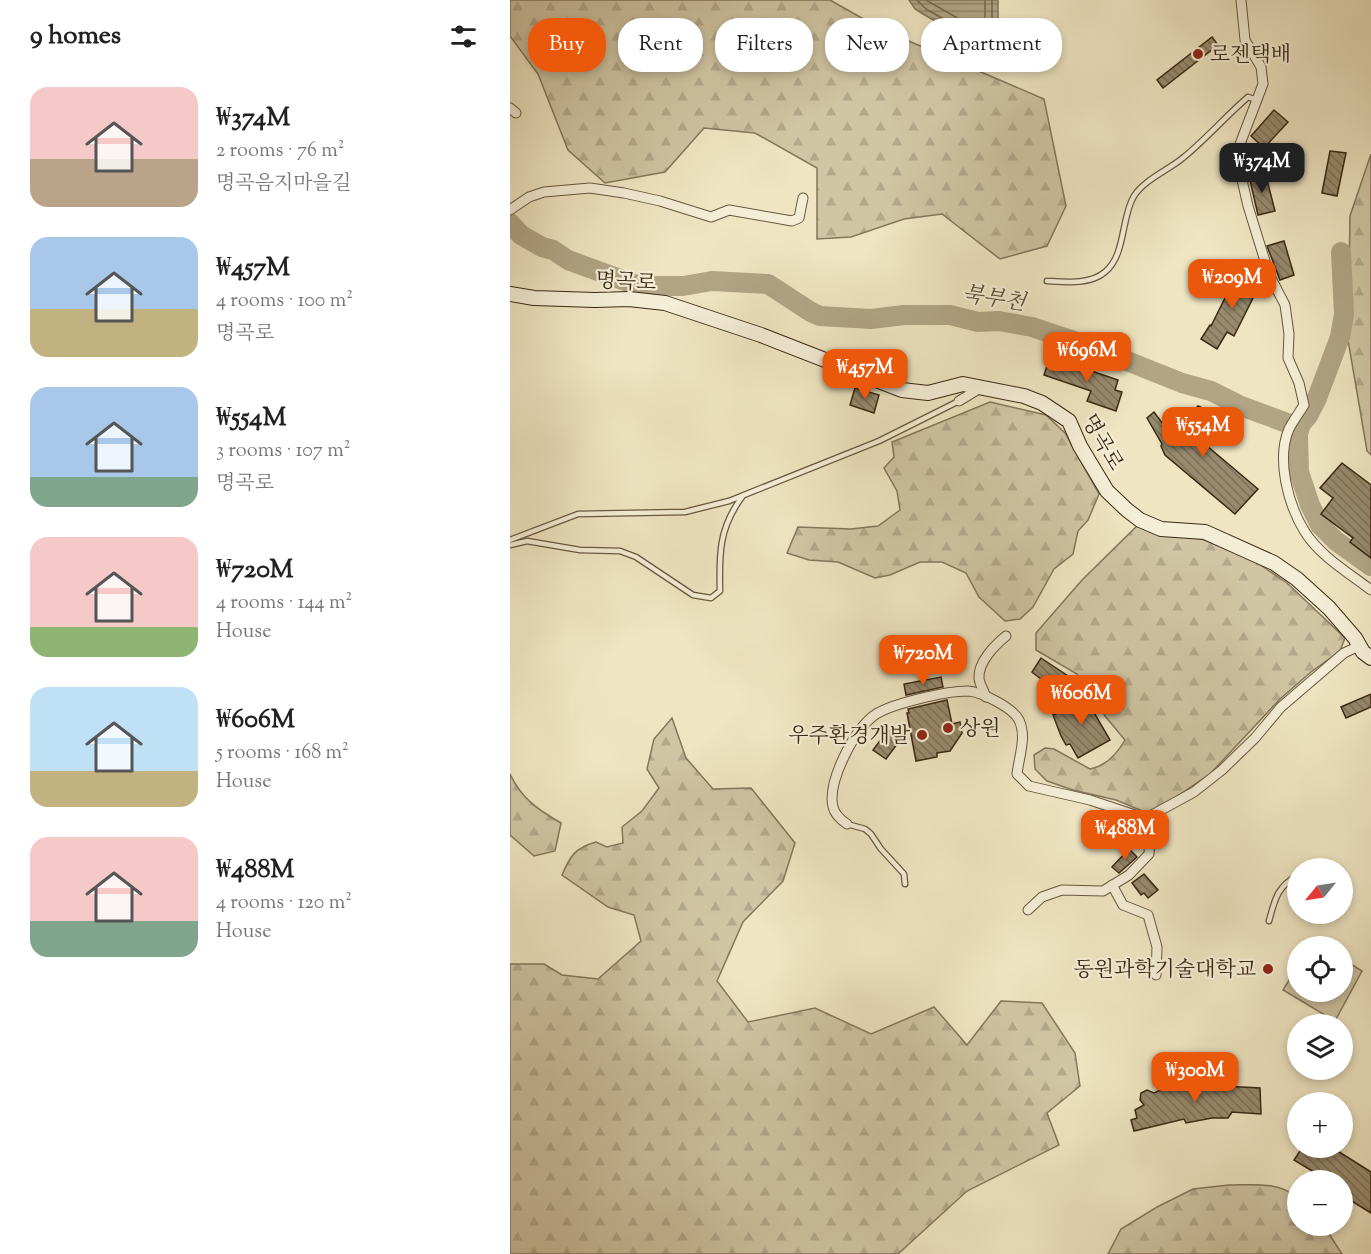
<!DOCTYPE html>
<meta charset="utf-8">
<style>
:root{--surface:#fff;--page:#f2f2f2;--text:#222;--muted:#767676;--accent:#ea580c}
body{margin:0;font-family:"Sorts Mill Goudy","Noto Serif KR",serif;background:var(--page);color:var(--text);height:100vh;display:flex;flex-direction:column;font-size:22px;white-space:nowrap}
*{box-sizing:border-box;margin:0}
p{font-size:20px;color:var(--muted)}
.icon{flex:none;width:33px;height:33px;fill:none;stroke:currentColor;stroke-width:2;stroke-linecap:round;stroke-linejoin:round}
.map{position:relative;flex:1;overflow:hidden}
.drawer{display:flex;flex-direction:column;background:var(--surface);width:510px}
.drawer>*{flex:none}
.guide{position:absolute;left:18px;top:18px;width:570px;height:54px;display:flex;gap:12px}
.needle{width:39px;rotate:240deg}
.buttons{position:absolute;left:777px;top:858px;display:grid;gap:12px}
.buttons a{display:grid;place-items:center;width:66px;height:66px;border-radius:50%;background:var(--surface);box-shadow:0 3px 9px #0003;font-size:30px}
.price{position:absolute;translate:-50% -51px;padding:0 14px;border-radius:12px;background:var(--accent);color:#fff;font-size:20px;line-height:39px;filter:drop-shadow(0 2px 3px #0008)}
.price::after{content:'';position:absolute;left:50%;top:36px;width:18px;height:14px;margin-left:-9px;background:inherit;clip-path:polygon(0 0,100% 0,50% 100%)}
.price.current{background:#222;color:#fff}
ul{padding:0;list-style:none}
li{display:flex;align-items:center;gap:18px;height:150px;padding:0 30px}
li span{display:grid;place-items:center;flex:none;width:168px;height:120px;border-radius:18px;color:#555}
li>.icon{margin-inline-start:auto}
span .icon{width:72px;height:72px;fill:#fffc;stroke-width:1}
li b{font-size:26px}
h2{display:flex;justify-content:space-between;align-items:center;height:72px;padding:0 30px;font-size:26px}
.tag{padding:0 21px;border-radius:24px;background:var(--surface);box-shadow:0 3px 9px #0003;font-size:21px;line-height:54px}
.tag.current{background:var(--accent);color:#fff}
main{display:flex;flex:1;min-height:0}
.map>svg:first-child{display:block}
.grass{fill:#d0c5a4;stroke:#85765c;stroke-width:1.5}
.forest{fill:url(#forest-firs);stroke:#85765c;stroke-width:1.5}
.water{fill:url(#water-rules);stroke:#817358;stroke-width:1.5}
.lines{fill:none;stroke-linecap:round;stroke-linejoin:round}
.shore{stroke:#76664c;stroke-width:1.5}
.river{stroke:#b1a586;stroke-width:20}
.building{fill:url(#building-back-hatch);stroke:#3a2813;stroke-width:1.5}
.lane-casing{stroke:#67573f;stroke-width:7}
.street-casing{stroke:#67573f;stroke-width:11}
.secondary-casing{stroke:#3a2813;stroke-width:16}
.lane{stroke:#f5eed7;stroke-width:4.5}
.street{stroke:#f5eed7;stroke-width:9}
.secondary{stroke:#f5eed7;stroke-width:14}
.poi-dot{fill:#8f2418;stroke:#f5eed7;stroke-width:2}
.labels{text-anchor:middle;stroke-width:4.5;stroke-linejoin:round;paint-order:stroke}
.poi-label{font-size:21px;fill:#3a2813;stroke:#f5eed7;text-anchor:start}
.street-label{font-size:21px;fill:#3a2813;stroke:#f5eed7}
.water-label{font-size:22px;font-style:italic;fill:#5e4e36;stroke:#f5eed7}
</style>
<main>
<section class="drawer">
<h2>9 homes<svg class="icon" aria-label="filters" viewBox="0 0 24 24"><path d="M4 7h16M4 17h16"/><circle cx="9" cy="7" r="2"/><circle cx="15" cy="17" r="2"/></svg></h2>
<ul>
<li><span style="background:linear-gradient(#f6c9c9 60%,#b9a48a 0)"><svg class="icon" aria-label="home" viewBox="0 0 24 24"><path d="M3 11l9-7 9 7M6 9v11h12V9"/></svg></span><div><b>₩374M</b><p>2 rooms · 76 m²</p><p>명곡음지마을길</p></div></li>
<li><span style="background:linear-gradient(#a9c7e8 60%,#c2b280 0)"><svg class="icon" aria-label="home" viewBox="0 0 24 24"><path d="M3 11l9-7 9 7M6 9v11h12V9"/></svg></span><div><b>₩457M</b><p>4 rooms · 100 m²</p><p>명곡로</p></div></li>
<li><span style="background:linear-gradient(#a9c7e8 75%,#7fa58c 0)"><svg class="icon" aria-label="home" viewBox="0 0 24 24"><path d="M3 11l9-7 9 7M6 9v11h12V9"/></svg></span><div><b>₩554M</b><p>3 rooms · 107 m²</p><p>명곡로</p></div></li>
<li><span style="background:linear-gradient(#f6c9c9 75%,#8fb573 0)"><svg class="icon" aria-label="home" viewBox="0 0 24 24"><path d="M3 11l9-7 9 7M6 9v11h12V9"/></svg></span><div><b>₩720M</b><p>4 rooms · 144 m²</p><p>House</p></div></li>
<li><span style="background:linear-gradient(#bfe0f5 70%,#c2b280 0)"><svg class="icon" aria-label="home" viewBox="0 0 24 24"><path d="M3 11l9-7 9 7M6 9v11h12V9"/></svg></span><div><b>₩606M</b><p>5 rooms · 168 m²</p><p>House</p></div></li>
<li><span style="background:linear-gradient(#f6c9c9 70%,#7fa58c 0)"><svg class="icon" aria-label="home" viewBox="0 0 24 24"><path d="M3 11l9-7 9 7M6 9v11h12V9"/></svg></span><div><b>₩488M</b><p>4 rooms · 120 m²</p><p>House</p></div></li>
</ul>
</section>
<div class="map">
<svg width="861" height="1254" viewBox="0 0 861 1254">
<defs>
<pattern id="forest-firs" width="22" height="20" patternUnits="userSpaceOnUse" patternTransform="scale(1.5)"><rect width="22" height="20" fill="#d0c5a4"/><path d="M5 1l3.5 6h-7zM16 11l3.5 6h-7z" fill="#b3a98c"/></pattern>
<pattern id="water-rules" width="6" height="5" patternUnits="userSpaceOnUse" patternTransform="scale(1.5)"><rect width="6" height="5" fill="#b1a586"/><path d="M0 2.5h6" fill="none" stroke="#91866c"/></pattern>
<pattern id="building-back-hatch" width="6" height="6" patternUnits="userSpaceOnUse" patternTransform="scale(1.5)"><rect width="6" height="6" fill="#988a6e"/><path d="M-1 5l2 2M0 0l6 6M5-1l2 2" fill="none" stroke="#7d7159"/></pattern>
</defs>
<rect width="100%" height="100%" fill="#efe5c2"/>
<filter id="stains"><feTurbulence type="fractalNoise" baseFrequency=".00333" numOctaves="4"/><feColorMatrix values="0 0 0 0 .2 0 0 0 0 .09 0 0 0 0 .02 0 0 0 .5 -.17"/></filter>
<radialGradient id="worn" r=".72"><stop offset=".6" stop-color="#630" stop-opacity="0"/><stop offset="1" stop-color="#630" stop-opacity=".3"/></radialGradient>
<polygon class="grass" points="833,959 852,971 825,1021 773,990 787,967 788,992 832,992"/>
<g class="forest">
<polygon points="0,0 320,0 373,30 534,99 556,206 537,246 490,259 432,214 394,219 341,237 307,239 307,168 245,133 194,128 155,172 95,183 58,150 28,74 0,36"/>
<polygon points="861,154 861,455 857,451 838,340 840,216"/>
<polygon points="480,402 536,415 555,433 589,494 578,520 568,531 563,554 544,569 523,607 510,619 495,621 469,597 456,573 432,562 410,562 380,575 365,578 328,562 299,560 277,553 288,527 341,529 368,526 390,510 387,491 374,468 384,457 382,442"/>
<path d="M 627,526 L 646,534 L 692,539 L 743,560 L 777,583 L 835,638 L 830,651 L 801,672 L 770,699 L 700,774 L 660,801 L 637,813 L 606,800 L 563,790 L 537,781 L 525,769 L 524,755 L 535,748 L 544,749 L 580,769 C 596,766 607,754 615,740 L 595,716 L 582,694 L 567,674 L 526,650 L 526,633 L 572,580 Z"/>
<path d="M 162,718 L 176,758 L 203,789 L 241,788 L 285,843 L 273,881 L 233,922 L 207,981 L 238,1022 L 305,1008 L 361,1034 L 424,1007 L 457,1045 L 491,1001 L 532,1003 L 565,1053 L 570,1086 L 537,1113 L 549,1145 L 457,1191 L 388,1254 L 0,1254 L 0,964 L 34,964 L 52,975 L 88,979 L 131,941 L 124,915 L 98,907 L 52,875 C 60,856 65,848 86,842 L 97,847 L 113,843 L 112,827 L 132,811 L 149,788 L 137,769 L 144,739 Z"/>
<path d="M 0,774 C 12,799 27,809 51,823 L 45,851 L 24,856 L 0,835 Z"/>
<path d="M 719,1185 C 741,1185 770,1181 787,1198 L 788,1226 L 814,1226 L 832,1254 L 598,1254 L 611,1229 L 647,1207 L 683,1189 Z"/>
</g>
<polygon class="water" points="399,0 488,0 488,42 484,45 481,41 444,32 413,14 405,9"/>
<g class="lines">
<g class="shore">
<polyline points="407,0 416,9 446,26 479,34 482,32 482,0"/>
<polyline points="416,0 449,19 472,25 475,22 475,0"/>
</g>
<g class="river">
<polyline points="0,223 11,235 32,247 43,250 58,260 129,286 173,286 202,281 258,284 301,312 310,316 361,319 394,315 440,315 468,322 489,321 522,327 582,347 672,383 701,391 731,406 777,423 788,434"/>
<polyline points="831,252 834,314 830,337 807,398 798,416 791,424 788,434 789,472 800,505 810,525 826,541 861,566"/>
</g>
</g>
<g class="building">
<polygon points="702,37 708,45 653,88 647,80"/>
<polygon points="764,110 778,122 754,148 741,136"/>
<polygon points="820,151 836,153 827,196 812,193"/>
<polygon points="755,172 765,211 748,215 739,176"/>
<polygon points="774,241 784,275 770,280 757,246"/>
<polygon points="728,272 750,284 724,336 717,332 707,349 691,339 700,325 701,326"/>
<polygon points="540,357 608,380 605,390 612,392 606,411 577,401 581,391 534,375"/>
<polygon points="345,388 369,395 364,413 340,405"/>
<polygon points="688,406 710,416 690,440 748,489 725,514 655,455 651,446 652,444 637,418 644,412 656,428 667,417 673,422"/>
<polygon points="832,463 861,485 861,558 840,542 843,538 811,514 823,498 810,488"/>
<polygon points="531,658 564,680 552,695 522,672"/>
<polygon points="431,677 433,687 396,695 394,684"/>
<polygon points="572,692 600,740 568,758 560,744 556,745 551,736 543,715 560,707 556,701"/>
<polygon points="861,694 861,707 836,718 831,707"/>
<polygon points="437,700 442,724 450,722 452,733 440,751 427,753 427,757 406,761 397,713 399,713 398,709"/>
<polygon points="378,730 391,739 376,759 363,750"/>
<polygon points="623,821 629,830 611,841 606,831"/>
<polygon points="619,849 627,857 609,873 602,867"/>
<polygon points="634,874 648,890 638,898 634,893 631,895 622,883"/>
<polygon points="696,1077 714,1080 713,1086 750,1088 751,1114 722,1112 718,1118 702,1118 676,1123 674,1119 624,1131 621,1120 627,1118 625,1110 634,1105 630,1100 631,1093 637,1090 644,1093 657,1087 683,1082"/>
<polygon points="792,1148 823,1148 861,1172 861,1213 832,1195 832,1180 817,1180 784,1160"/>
</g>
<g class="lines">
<defs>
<g id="lane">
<path d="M 537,281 C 555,282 580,285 595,272 C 616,255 611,217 624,196 C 635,179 659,170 674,157 C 697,138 716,116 738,97 L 747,100"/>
<polyline points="0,540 68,514 175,512 219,501 369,441 449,401"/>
<path d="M 0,545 L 17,541 L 70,550 L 110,551 L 126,557 L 183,595 L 201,598 L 210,591 C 209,554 209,528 232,497"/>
<polyline points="337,824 355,829 361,834 371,849 394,874 395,884"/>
<path d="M 759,921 C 765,899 767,887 788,875"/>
</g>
<g id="street">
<path d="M 731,0 L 735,40 L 751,67 L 753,84 L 730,144 L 729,167 L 738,206 L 759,274 L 775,305 L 779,334 L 778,358 L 789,383 L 794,405 C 789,413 783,421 779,429 C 766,459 778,505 795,532 C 810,556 839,573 861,590"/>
<polyline points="0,108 6,113"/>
<polyline points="0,210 19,197 34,192 80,188 114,193 150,201 201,217 219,210 282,221 289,218 293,198"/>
<polyline points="449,401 472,387"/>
<path d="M 476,697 C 474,691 469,683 469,678 C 468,662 485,645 496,636"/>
<path d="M 337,824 C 331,820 325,815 323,807 C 317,782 343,733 362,717 C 377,704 437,691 458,691 C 472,692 503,708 509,720 C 517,737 509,756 507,774 L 519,786 L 580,800 L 628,816 L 640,835 L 639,854 L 619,875 L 593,891 L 552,890 L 532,897 L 518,910"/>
<polyline points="633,824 642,815 684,792 712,770 745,738 771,707 834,653 849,646"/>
<polyline points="602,885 613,905 638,915 647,947 646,975"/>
</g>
<polyline id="secondary" points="0,294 24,298 85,300 119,299 155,303 251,335 392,390 418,393 453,384 514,396 532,403 559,421 570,446 597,491 617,510 630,520 651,529 695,532 764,563 787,579 819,608 845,638 853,652 861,658"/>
</defs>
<use href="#lane" class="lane-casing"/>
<use href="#street" class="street-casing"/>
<use href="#secondary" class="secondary-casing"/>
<use href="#lane" class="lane"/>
<use href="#street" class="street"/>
<use href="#secondary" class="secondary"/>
</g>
<g class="poi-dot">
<circle cx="688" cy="54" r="6"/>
<circle cx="438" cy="728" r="6"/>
<circle cx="412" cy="735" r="6"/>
<circle cx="758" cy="969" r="6"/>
</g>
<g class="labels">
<g class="poi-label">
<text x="700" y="61">로젠택배</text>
<text x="450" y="735">상원</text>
<text x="400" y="742" text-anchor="end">우주환경개발</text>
<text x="746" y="976" text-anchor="end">동원과학기술대학교</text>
</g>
<g class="street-label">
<text transform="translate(116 281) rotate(3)" y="7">명곡로</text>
<text transform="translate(593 442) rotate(60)" y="7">명곡로</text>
</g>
<g class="water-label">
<text transform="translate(484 297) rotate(9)" y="8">북부천</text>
</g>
</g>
<rect width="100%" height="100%" filter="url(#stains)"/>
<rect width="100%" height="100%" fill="url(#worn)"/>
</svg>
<div class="buttons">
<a><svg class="needle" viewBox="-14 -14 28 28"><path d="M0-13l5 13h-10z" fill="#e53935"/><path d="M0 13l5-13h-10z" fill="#767676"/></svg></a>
<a><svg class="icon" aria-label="locate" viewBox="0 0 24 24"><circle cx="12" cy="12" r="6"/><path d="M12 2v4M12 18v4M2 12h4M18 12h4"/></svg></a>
<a><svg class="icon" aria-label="layers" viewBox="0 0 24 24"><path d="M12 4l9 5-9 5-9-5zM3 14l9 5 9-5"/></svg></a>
<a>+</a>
<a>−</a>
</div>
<b class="price current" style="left:752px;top:194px">₩374M</b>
<b class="price" style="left:722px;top:310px">₩209M</b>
<b class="price" style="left:577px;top:383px">₩696M</b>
<b class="price" style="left:355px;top:400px">₩457M</b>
<b class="price" style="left:693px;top:458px">₩554M</b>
<b class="price" style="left:413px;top:686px">₩720M</b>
<b class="price" style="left:571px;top:726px">₩606M</b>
<b class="price" style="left:615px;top:861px">₩488M</b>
<b class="price" style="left:685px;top:1103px">₩300M</b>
<div class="guide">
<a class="tag current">Buy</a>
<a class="tag">Rent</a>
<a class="tag">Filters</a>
<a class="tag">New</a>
<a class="tag">Apartment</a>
</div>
</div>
</main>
